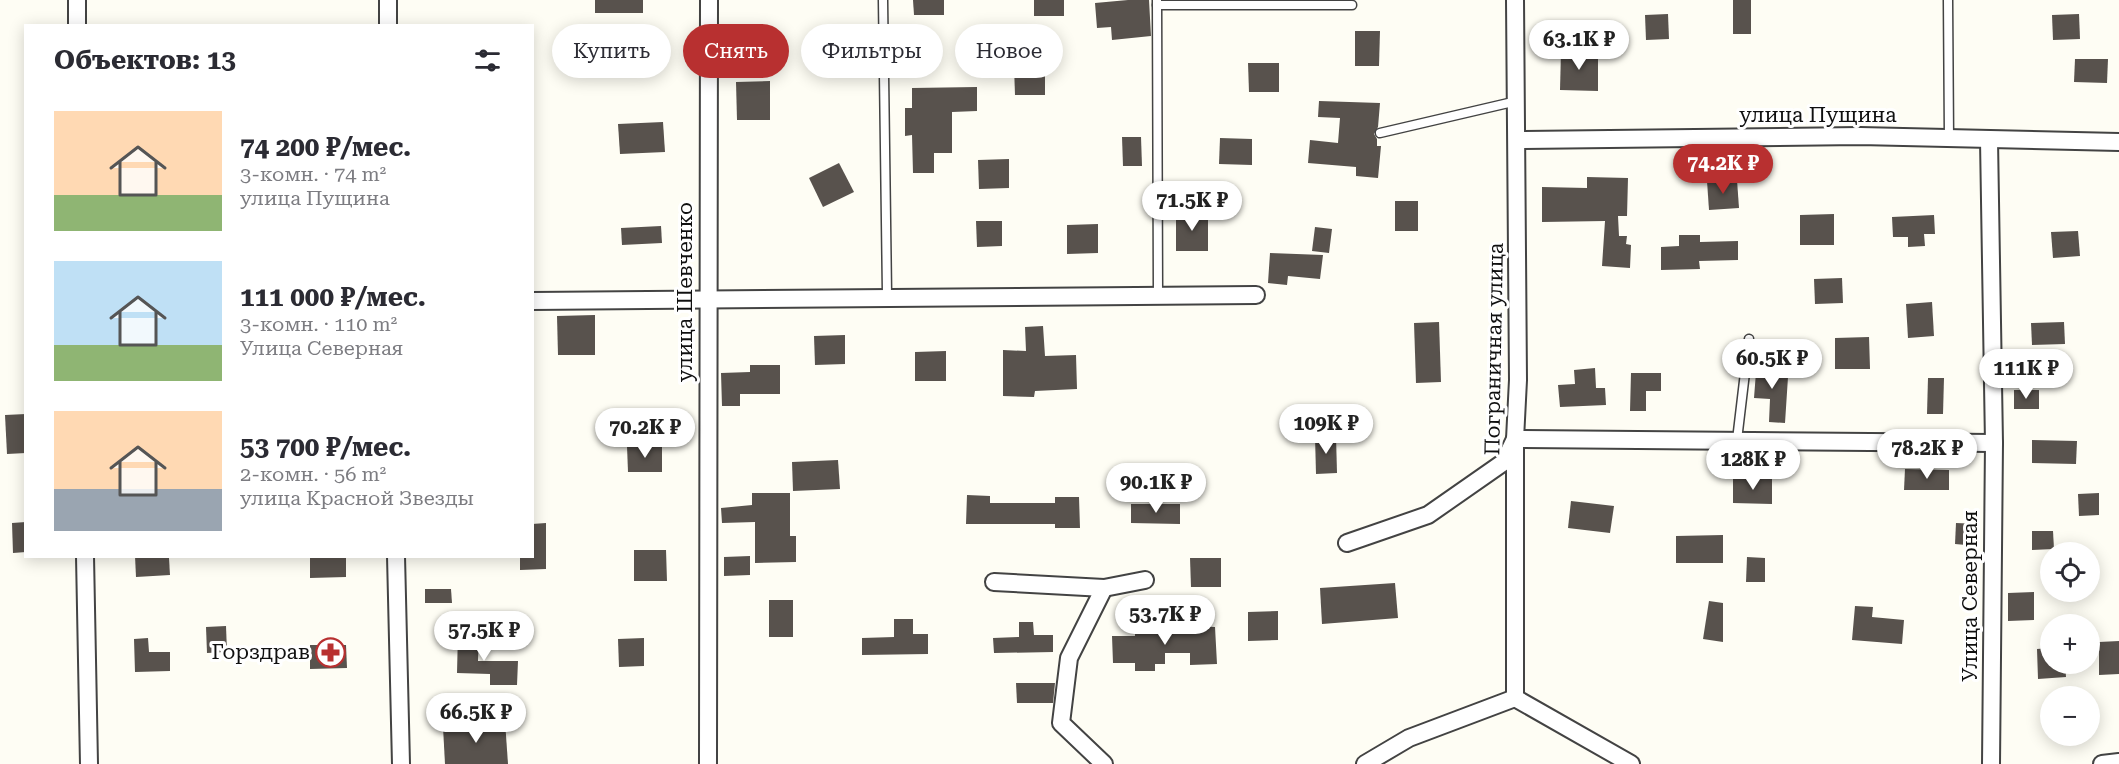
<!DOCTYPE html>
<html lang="ru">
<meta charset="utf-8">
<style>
:root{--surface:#fff;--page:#f7f7f7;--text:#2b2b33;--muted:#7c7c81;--accent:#b83030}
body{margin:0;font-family:"Roboto Serif",serif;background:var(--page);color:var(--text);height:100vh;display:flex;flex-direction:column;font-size:22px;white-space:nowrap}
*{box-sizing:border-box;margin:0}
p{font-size:20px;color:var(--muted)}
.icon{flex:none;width:33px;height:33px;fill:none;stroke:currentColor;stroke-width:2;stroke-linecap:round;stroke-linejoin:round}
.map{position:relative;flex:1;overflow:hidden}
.sheet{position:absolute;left:24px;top:24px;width:510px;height:534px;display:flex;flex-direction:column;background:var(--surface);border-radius:0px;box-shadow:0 3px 15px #0003}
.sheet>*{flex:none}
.banner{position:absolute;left:552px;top:24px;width:570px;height:54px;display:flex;gap:12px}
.buttons{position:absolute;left:2040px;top:542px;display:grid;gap:12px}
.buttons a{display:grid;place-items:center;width:60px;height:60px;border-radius:50%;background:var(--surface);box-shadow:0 3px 15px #0003;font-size:30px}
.price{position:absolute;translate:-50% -51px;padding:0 14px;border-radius:21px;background:#fff;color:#222;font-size:20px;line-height:39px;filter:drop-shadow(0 2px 3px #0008)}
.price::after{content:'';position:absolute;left:50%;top:36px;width:18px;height:14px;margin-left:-9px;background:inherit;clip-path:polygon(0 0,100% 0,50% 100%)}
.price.selected{background:var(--accent);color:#fff}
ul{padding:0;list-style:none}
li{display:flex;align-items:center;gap:18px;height:150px;padding:0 30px}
li span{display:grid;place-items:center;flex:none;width:168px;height:120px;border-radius:0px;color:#555}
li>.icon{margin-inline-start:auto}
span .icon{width:72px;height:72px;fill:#fffc;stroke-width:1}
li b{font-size:26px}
h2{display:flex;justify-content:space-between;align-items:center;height:72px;padding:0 30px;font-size:26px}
.chip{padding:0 21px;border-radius:27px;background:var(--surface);box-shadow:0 3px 15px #0003;font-size:21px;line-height:54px}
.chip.selected{background:var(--accent);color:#fff}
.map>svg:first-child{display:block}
.building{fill:#58524d}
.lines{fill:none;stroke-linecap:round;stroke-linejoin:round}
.service-casing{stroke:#434343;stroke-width:11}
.minor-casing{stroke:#434343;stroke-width:20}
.service{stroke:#fff;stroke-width:8}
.minor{stroke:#fff;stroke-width:16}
.labels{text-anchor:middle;stroke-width:6;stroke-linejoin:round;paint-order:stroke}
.street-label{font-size:21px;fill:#101010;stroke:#fff}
.poi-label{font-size:21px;fill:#101010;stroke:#fff;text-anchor:end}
</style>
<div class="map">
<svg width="2119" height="764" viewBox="0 0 2119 764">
<rect width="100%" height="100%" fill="#fefdf4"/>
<g class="building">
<rect x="595" y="0" width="48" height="13"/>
<polygon points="913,0 944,0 944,15 914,15"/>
<rect x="1034" y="0" width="30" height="16"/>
<polygon points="1128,0 1149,0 1151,36 1112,40 1111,27 1097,28 1095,3"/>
<rect x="1733" y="0" width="18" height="34"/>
<polygon points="1668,14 1669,39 1646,40 1645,15"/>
<polygon points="2079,14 2080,39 2053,40 2052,15"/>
<polygon points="1355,31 1380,31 1379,66 1355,66"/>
<polygon points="639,50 640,76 620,77 619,51"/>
<polygon points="1561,51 1598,51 1598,91 1560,90"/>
<polygon points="2075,59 2108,59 2107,83 2074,82"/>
<polygon points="1248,63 1279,63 1279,92 1249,92"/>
<polygon points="1014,66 1045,66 1045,95 1015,95"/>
<polygon points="770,81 770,120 737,120 736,82"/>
<polygon points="977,87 977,111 952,112 952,153 934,153 934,173 913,173 912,135 905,136 905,108 912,108 912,88"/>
<polygon points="1319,101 1380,103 1378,127 1374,134 1377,139 1377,146 1381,146 1378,178 1356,176 1356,167 1308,163 1310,140 1338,143 1340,118 1318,117"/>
<polygon points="663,122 665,152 620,154 618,124"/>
<polygon points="1122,137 1141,137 1142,166 1123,166"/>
<polygon points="1220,138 1252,139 1252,165 1219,164"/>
<polygon points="1009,159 1009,188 979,189 978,160"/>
<polygon points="839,163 854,192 823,207 809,178"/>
<polygon points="1587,177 1628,178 1627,216 1618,216 1619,236 1627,236 1626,244 1631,245 1630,268 1602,266 1605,221 1542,222 1542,187 1587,188"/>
<polygon points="1737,180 1739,208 1709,210 1707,181"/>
<rect x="1395" y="201" width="23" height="30"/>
<rect x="1176" y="213" width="32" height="38"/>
<polygon points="1834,214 1834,245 1800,245 1800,215"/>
<polygon points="1934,215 1935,234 1924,234 1925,246 1908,247 1908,237 1893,237 1892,217"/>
<polygon points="976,221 1002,221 1002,246 977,247"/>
<polygon points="1098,224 1098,253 1067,254 1067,225"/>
<polygon points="661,226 662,243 622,245 621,228"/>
<polygon points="1315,227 1332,229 1329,253 1312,251"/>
<polygon points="2078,231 2080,256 2053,258 2051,232"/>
<polygon points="1679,235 1700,235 1700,242 1738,241 1738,260 1699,261 1700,269 1661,270 1661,247 1679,246"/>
<polygon points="1270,253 1323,255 1320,279 1288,276 1287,285 1268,283"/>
<polygon points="1842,278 1843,303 1815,304 1814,279"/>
<polygon points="1932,302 1934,336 1908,338 1906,304"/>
<polygon points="595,315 595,355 558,355 557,316"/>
<polygon points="1439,322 1441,382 1416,383 1414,323"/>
<polygon points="2064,322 2065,344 2032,345 2031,323"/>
<polygon points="1043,326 1045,356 1076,355 1077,389 1035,391 1034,397 1003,396 1003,350 1026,351 1025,327"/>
<polygon points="845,335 845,364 815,365 814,336"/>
<polygon points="1869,337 1870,369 1835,369 1835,338"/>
<polygon points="946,351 946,381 915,381 915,352"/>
<polygon points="1757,359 1773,360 1772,376 1788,377 1785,423 1769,422 1770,399 1754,398"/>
<polygon points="750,365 780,365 780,394 740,394 740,406 722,406 721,373 750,372"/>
<polygon points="1595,368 1596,388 1605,388 1606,405 1560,407 1558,385 1575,384 1574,370"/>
<polygon points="1631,373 1661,373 1661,391 1646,391 1646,411 1630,411"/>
<polygon points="1928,378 1944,378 1943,414 1927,414"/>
<rect x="2014" y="390" width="25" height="19"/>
<polygon points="26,414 26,453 7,454 5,415"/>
<polygon points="1315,436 1336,436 1337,473 1316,474"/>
<polygon points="2032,440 2077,441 2076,464 2032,463"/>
<polygon points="627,446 662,446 662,472 628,472"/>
<polygon points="838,460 840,489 793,491 792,462"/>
<polygon points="1905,469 1949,470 1949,490 1904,490"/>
<polygon points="1733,479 1772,479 1772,504 1733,503"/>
<polygon points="752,493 790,493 790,536 796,536 796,562 755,563 755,522 722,523 721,508 752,505"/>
<polygon points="2099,493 2099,515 2079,516 2078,494"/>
<polygon points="967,495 990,496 990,503 1055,503 1055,497 1079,497 1080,528 1055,528 1055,524 966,524"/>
<polygon points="1571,501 1614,506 1610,533 1568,528"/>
<polygon points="1131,504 1180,504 1180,524 1131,523"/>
<polygon points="26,522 26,552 13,553 12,523"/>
<polygon points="546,523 546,569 520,570 520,556 532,556 532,524"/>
<polygon points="1956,523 1979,524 1977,546 1955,544"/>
<polygon points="2032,531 2053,531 2054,549 2032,550"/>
<polygon points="1723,535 1723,563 1676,563 1676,536"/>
<polygon points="634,550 666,550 667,581 634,581"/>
<polygon points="135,556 169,558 170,575 136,577"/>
<polygon points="310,556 346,556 346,577 310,578"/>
<polygon points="750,556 750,575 724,576 724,557"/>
<polygon points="1747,557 1765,558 1765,582 1746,582"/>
<polygon points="1190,558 1221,558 1221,587 1191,587"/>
<polygon points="1395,583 1398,618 1322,624 1320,588"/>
<polygon points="425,589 451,589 452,603 425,603"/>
<polygon points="2034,592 2034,620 2008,621 2008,593"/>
<rect x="769" y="600" width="24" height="37"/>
<polygon points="1709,601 1723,603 1723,642 1703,639"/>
<polygon points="1855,606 1873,607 1872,617 1904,620 1902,644 1852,640"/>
<polygon points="1278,611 1278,640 1248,641 1248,612"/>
<polygon points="894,619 913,619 913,634 928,634 928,654 862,655 862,638 894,637"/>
<polygon points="1019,622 1033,622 1034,635 1053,635 1053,652 994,653 993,638 1019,637"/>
<polygon points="1135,624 1215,627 1217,664 1190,665 1190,653 1165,653 1165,664 1155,664 1155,671 1135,671 1135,663 1113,663 1112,636 1135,636"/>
<polygon points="226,626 227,652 207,653 206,627"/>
<polygon points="458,632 479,633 478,661 518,661 517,685 490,685 490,674 457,673"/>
<polygon points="148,638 149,652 170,652 170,671 135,672 134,639"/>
<polygon points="644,638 644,666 619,667 618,639"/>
<polygon points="2119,641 2119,674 2099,675 2099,642"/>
<polygon points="310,645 346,645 347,668 310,669"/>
<polygon points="2050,648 2050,663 2065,663 2066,677 2038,679 2037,649"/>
<polygon points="1016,683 1055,683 1053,703 1017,703"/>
<polygon points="505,721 508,764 445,764 443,727"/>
</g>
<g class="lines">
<defs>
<g id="service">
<polyline points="883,0 887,294"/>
<polyline points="1157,0 1158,296"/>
<polyline points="1948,0 1949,138"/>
<polyline points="1157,5 1352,5"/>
<polyline points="1380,133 1517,101"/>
<polyline points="1737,440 1749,339"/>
</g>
<g id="minor">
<polyline points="77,0 77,26"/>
<polyline points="388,0 388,26"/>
<polyline points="1515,0 1518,380 1515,439 1515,698"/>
<polyline points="1518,140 1860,136 2119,142"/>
<polyline points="1989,140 1994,443 1991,764"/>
<polyline points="532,301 1256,295"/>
<polyline points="1347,543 1428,515 1504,462 1515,439 1994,443"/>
<polyline points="85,556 89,764"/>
<polyline points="396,556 401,764"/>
<polyline points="994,582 1104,588 1145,580"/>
<polyline points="1515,698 1631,764"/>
<polyline points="708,764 709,0"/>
<polyline points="1104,764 1061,723 1069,658 1104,588"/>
<polyline points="1365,764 1409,738 1515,698"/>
<polyline points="2102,764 2119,762"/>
</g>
</defs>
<use href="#service" class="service-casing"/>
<use href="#minor" class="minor-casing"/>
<use href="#service" class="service"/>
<use href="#minor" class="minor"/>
</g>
<defs>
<symbol id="pharmacy-ring" viewBox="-11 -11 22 22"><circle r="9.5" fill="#fff" stroke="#b83030" stroke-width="1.5"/><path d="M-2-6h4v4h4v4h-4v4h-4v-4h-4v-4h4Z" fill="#b83030"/></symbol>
</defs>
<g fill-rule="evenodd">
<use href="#pharmacy-ring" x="314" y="636" width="33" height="33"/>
</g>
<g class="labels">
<g class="street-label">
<text x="1818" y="122">улица Пущина</text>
<text transform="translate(685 292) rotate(-90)" y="7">улица Шевченко</text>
<text transform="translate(1494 349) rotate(-89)" y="7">Пограничная улица</text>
<text transform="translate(1970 596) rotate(-90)" y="7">Улица Северная</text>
</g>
<g class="poi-label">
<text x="310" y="659">Горздрав</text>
</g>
</g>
</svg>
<div class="buttons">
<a><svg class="icon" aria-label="locate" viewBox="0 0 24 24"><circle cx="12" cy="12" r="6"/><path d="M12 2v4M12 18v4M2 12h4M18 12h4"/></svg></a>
<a>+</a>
<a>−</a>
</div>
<b class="price" style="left:1579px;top:71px">63.1K ₽</b>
<b class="price selected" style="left:1723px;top:195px">74.2K ₽</b>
<b class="price" style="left:1192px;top:232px">71.5K ₽</b>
<b class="price" style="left:1772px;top:390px">60.5K ₽</b>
<b class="price" style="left:2026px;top:400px">111K ₽</b>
<b class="price" style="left:1326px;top:455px">109K ₽</b>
<b class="price" style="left:645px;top:459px">70.2K ₽</b>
<b class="price" style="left:1927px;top:480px">78.2K ₽</b>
<b class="price" style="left:1753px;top:491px">128K ₽</b>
<b class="price" style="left:1156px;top:514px">90.1K ₽</b>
<b class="price" style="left:1165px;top:646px">53.7K ₽</b>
<b class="price" style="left:484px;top:662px">57.5K ₽</b>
<b class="price" style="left:476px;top:744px">66.5K ₽</b>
<div class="banner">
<a class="chip">Купить</a>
<a class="chip selected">Снять</a>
<a class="chip">Фильтры</a>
<a class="chip">Новое</a>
</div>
<section class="sheet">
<h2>Объектов: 13<svg class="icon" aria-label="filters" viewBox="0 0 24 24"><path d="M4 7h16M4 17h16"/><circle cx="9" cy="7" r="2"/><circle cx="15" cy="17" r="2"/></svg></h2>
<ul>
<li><span style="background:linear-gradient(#ffd9b3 70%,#8fb573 0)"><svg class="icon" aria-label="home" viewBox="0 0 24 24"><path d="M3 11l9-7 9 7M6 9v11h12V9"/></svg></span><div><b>74 200 ₽/мес.</b><p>3-комн. · 74 m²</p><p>улица Пущина</p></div></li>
<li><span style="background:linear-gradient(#bfe0f5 70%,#8fb573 0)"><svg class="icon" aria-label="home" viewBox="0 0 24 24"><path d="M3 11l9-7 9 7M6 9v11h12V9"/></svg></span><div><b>111 000 ₽/мес.</b><p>3-комн. · 110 m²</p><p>Улица Северная</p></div></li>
<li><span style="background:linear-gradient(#ffd9b3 65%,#9aa5b1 0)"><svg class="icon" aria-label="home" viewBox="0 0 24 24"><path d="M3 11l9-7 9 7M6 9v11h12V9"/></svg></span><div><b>53 700 ₽/мес.</b><p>2-комн. · 56 m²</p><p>улица Красной Звезды</p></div></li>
</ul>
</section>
</div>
